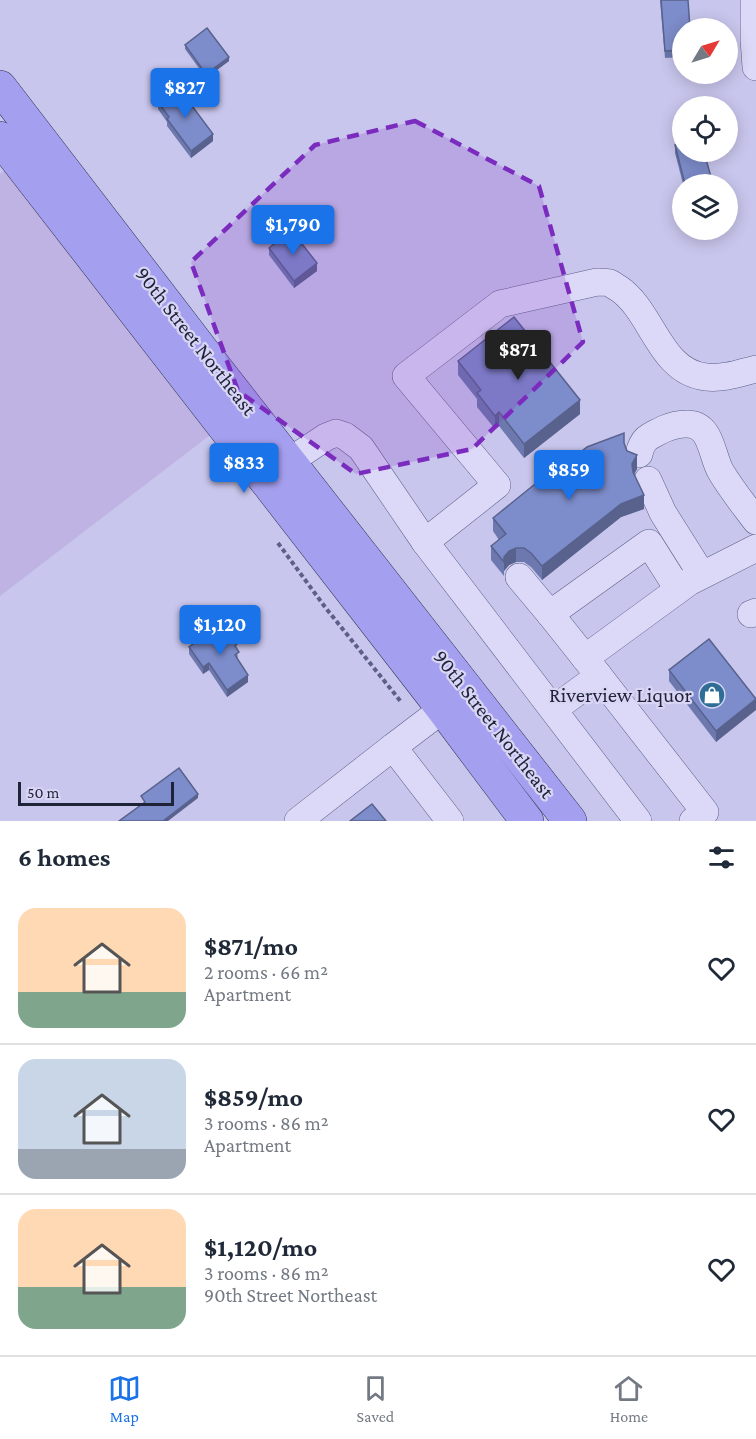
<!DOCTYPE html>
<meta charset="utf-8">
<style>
:root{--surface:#fff;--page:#f2f2f3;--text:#1f2937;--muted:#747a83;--line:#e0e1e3;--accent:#1a73e8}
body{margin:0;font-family:"Crimson Pro",serif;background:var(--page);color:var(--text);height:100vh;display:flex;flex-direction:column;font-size:22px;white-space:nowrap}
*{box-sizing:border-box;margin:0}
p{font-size:20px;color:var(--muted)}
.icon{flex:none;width:33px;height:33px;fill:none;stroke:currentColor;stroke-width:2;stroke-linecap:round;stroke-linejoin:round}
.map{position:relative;height:821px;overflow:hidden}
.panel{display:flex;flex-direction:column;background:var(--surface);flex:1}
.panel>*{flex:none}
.needle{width:39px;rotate:52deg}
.buttons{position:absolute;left:672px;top:18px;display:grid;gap:12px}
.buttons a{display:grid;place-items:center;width:66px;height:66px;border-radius:50%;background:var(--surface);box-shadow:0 3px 15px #0003;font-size:30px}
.scale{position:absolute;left:18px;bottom:15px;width:156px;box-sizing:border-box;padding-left:6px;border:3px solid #1f2338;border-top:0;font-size:16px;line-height:21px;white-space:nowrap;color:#1f2338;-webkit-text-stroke:4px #d8d5f5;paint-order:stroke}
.price{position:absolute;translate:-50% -51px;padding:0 14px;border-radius:6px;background:var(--accent);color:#fff;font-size:20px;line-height:39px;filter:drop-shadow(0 2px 3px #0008)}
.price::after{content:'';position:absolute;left:50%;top:36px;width:18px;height:14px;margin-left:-9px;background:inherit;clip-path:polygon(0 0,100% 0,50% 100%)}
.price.active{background:#222;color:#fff}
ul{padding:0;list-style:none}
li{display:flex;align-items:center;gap:18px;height:150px;padding:0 18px}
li+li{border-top:2px solid var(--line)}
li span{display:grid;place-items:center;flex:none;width:168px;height:120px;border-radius:18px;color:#555}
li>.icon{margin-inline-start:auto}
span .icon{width:72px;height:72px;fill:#fffc;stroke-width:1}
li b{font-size:26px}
h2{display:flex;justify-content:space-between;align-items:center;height:72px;padding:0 18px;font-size:26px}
.dock{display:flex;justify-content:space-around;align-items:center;height:84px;border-top:2px solid var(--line);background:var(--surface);font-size:16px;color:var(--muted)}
.dock a{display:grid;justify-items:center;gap:3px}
.dock .active{color:var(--accent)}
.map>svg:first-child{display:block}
.farmland{fill:#beb3e2}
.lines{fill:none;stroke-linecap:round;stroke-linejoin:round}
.minor-casing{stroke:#5c6088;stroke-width:28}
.major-casing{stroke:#303656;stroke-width:34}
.path{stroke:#5c6088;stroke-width:4;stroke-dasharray:4.5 3;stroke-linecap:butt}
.minor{stroke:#dcd9f8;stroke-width:27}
.major{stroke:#a59fef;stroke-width:33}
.wall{fill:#6c78ae}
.shaded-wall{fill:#58628d}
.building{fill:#7d8cca;stroke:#58628d;stroke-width:1.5}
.marked{fill:#7b2cbf;fill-opacity:0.2;stroke:#7b2cbf;stroke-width:4.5;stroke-dasharray:12 8;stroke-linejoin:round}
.labels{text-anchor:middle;stroke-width:4.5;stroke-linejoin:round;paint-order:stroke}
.street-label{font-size:21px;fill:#1f2338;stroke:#d8d5f5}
.poi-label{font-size:21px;fill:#1f2338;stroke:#d8d5f5;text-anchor:end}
</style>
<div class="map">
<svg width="756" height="821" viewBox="0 0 756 821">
<rect width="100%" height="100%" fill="#c9c6ed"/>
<polygon class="farmland" points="12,165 218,429 0,596 0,174"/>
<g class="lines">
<defs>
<g id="minor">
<polyline points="754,0 754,40 756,67"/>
<path d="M 639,454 C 643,437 649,437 664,429 C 671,426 678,424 686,424 C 712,423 711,455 721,472 C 731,489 744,505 756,521"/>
<polyline points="290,461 326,437 336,433 345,436 361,448 425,542 638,821"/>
<polyline points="648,480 663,513 702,575"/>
<path d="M 425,542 L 497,485 L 406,376 L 500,304 L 597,282 C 601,282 607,282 610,283 C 613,285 616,287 618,288 C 653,311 659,372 706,377 C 723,379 740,373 756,369"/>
<polyline points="519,577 550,614"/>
<polyline points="751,614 756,612"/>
<polyline points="585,658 550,614 649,543 678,589"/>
<polyline points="599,676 705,812 693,821"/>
<polyline points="554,709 599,676 585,658 689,582 756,548"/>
<polyline points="393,747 443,709"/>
<polyline points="298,821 393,747 450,821"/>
</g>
<g id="major">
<polyline points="0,87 218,371 570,821"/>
<polyline points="0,138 443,709 527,821"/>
</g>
</defs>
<use href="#minor" class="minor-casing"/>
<use href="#major" class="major-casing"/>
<polyline class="path" points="278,543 325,607 402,703"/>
<use href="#minor" class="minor"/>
<use href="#major" class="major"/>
</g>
<g class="wall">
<polygon points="660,0 688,0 682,28 682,57 665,58"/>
<polygon points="185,45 229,61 206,78 185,49"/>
<polygon points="158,102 213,141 191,158 167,126 167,122 158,109"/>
<polygon points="675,145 713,184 683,184 675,153"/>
<polygon points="269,248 317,271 294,288 269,255"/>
<polygon points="458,361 580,414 524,458 499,426 495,429 477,407 477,399 458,375"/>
<polygon points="624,444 637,469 634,474 644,509 621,517 542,580 531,567 524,562 516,562 509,565 504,571 504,576 491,560 491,546 499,540 493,531 493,518 542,483"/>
<polygon points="189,647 237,650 238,660 248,682 227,697 209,670 203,674 189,654"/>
<polygon points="669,670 756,699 716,742 669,681"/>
</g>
<g class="shaded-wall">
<polygon points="229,57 229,61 206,78 206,74"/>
<polygon points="213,134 213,141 191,158 191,151"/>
<polygon points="317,263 317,271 294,288 294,281"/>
<polygon points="580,400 580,414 524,458 524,444"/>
<polygon points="499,412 499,426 495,429 495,416"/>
<polygon points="637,455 637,469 632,478 632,464"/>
<polygon points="644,495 644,509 621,517 542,580 542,566 621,504"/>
<polygon points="516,548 516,562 509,565 504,571 504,576 504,557 509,551"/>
<polygon points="209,663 209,670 203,674 203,667"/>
<polygon points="248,675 248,682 227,697 227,690"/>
<polygon points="756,699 756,710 716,742 716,731"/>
<polygon points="198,794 198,798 168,821 163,821"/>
</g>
<g class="building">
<polygon points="661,0 688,0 690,28 682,28 682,50 665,51"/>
<polygon points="207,28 229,57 206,74 185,45"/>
<polygon points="178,87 213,134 191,151 167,119 169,117 158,102"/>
<polygon points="682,143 682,152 704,152 713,184 685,184 675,145"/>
<polygon points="291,230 317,263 294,281 269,248"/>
<polygon points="514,317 580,400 524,444 499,412 495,416 477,393 481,390 458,361"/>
<polygon points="624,433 624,443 627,451 637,455 632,464 633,472 644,495 621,504 542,566 531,553 524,548 516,548 509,551 504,557 504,562 491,546 506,534 493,518 540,480 542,483 587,447"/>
<polygon points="223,623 237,644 235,646 239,652 235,655 248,675 227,690 209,663 203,667 189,647"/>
<polygon points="709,639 756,699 716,731 669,670"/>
<polygon points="179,768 198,794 163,821 119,821 145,802 141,796"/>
<polygon points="372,804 386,821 350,821"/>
</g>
<path class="marked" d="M 415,121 L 539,186 L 583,342 L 472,449 L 356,474 L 238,391 L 191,262 L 315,145 Z"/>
<defs>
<symbol id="shop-disc" viewBox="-11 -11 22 22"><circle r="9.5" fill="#2e6e95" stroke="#d8d5f5"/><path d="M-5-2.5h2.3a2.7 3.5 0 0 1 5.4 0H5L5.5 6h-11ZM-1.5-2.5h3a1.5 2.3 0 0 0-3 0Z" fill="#fff"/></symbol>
</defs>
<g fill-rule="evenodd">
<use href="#shop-disc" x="697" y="680" width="30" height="30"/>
</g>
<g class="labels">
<g class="street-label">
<text transform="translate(196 341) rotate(52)" y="7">90th Street Northeast</text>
<text transform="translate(494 724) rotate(52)" y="7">90th Street Northeast</text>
</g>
<g class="poi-label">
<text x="692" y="702">Riverview Liquor</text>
</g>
</g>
</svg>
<div class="buttons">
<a><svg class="needle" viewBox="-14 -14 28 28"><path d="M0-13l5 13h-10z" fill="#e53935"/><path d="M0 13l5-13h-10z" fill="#747a83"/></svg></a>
<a><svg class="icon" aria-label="locate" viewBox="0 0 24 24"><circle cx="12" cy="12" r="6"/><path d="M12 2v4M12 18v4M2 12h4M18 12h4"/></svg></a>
<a><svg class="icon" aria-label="layers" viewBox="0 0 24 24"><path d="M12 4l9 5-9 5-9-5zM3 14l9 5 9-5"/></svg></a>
</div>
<div class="scale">50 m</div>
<b class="price" style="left:185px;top:119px">$827</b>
<b class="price" style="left:293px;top:256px">$1,790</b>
<b class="price active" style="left:518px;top:381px">$871</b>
<b class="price" style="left:244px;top:494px">$833</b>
<b class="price" style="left:569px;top:501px">$859</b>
<b class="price" style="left:220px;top:656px">$1,120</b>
</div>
<section class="panel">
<h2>6 homes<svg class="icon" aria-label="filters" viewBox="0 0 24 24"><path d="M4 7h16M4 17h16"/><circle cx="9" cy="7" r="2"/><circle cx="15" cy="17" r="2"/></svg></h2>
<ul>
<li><span style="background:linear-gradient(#ffd9b3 70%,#7fa58c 0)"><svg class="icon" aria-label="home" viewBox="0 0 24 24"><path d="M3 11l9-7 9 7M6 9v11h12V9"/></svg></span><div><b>$871/mo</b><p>2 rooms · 66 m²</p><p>Apartment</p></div><svg class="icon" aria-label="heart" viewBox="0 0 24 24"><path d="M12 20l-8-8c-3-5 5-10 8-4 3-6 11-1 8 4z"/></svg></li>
<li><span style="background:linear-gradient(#c9d6e8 75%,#9aa5b1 0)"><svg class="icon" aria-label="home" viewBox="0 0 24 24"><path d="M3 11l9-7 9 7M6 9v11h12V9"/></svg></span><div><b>$859/mo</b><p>3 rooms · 86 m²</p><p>Apartment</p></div><svg class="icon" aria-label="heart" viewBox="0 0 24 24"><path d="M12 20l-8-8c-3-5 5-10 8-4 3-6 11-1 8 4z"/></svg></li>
<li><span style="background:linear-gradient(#ffd9b3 65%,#7fa58c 0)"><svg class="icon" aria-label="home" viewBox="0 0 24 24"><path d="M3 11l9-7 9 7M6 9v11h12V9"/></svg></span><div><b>$1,120/mo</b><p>3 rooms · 86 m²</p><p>90th Street Northeast</p></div><svg class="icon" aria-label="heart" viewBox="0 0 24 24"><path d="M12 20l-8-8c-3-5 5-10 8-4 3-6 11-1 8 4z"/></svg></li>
</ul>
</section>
<nav class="dock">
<a class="active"><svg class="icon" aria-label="map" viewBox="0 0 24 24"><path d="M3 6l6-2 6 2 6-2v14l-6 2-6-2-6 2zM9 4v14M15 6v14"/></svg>Map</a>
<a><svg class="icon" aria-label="saved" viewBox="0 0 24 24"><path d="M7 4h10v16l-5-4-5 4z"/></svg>Saved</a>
<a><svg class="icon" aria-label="home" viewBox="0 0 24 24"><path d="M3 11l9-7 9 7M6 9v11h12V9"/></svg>Home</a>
</nav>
